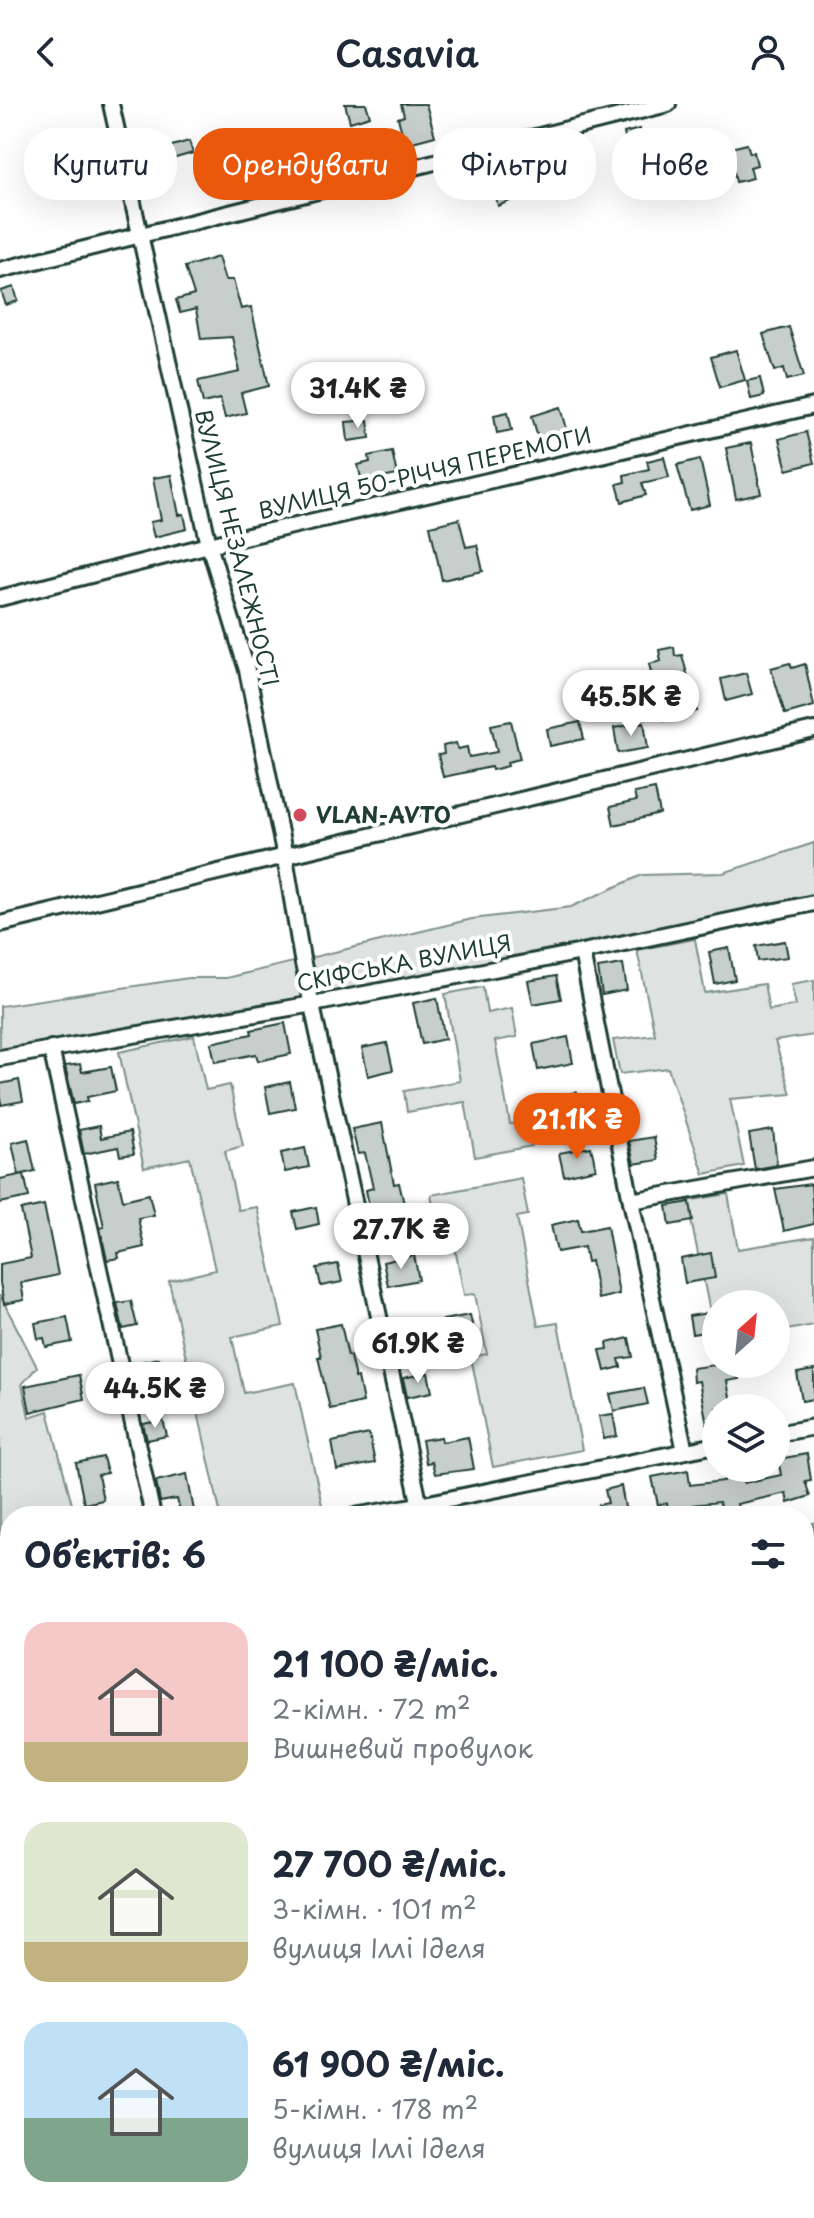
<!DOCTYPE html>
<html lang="uk">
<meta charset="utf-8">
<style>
:root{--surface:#fff;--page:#f6f6f7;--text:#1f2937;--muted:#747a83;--accent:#ea580c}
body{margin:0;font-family:"Playpen Sans",sans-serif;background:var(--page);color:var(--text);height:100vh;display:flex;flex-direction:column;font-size:30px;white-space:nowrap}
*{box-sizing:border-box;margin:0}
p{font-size:26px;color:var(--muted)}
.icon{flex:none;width:44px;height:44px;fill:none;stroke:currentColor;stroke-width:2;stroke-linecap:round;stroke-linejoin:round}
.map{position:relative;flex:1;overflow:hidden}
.panel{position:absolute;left:0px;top:1402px;width:814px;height:712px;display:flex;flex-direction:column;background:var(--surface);border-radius:32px 32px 0 0;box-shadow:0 8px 32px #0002}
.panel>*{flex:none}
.banner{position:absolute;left:24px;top:24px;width:766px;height:72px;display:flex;gap:16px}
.needle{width:52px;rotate:27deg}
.tools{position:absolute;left:702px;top:1186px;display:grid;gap:16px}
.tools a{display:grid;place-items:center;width:88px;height:88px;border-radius:50%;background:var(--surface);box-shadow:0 8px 32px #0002;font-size:40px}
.price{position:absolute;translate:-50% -68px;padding:0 18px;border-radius:28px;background:#fff;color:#222;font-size:26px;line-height:52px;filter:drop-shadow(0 2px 4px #0008)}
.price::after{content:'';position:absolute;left:50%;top:48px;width:24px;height:18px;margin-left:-12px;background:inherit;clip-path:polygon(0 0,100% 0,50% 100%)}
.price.current{background:var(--accent);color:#fff}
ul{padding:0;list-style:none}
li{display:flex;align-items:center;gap:24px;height:200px;padding:0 24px}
li span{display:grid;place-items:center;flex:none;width:224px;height:160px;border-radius:24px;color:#555}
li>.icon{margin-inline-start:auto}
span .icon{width:96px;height:96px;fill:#fffc;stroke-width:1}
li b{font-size:34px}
h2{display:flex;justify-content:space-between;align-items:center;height:96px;padding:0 24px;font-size:34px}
.tag{padding:0 28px;border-radius:32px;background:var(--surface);box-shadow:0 8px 32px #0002;font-size:28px;line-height:72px}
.tag.current{background:var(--accent);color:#fff}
header{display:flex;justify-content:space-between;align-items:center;height:104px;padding:0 24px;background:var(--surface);font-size:36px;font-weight:600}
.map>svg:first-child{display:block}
.green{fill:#dee3e2;stroke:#7e908b;stroke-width:2}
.building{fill:#c7cfcc;stroke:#1f3d34;stroke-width:2}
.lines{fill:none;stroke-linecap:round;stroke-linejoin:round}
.minor-casing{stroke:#1f3d34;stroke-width:20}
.minor{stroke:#fff;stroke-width:14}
.poi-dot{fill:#d1495b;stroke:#fff;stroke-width:3}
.labels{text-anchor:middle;stroke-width:8;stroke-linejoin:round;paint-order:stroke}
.street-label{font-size:22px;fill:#1f3d34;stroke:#fff}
.poi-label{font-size:22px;font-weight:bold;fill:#1f3d34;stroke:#fff;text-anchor:start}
</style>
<header><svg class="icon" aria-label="back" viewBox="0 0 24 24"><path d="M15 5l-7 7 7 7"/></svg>Casavia<svg class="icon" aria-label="person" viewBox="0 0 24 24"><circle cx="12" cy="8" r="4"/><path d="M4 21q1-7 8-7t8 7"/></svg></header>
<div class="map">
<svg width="814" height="2114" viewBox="0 0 814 2114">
<rect width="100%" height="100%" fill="#fff"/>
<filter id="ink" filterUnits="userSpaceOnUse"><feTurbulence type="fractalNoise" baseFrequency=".0125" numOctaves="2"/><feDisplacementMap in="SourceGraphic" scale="16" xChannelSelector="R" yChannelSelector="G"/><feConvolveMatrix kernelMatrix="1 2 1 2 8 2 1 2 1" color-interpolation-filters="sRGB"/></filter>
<g filter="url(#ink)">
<g class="green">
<polygon points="814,739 814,799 0,954 0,902 189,874 226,874 472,815 571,803 642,771 723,769"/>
<polygon points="695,835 705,889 764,880 769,906 796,901 791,880 814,876 814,931 775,937 791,990 730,995 744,1062 704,1070 668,964 620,970 613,936 655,931 637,846"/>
<polygon points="483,883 487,909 512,904 517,933 495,937 510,1020 528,1018 532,1042 475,1053 465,998 407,1008 404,987 460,977 445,890"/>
<polygon points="194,932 206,986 230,981 243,1042 225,1047 238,1106 257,1103 283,1222 232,1233 244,1289 295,1279 322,1401 271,1412 221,1412 169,1177 215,1166 190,1054 144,1064 119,948"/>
<polygon points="521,1074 528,1111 517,1113 538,1222 558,1219 582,1346 493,1363 471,1253 487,1250 475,1190 464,1191 453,1134 440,1136 431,1091"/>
<polygon points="728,1090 738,1145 814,1133 814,1221 776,1228 776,1200 716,1200 716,1236 687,1097"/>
<polygon points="0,1191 37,1263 22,1280 29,1313 48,1307 75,1412 10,1412 10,1456 0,1457"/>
<polygon points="814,1419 814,1509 804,1511 804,1461 808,1460 804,1445 804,1420"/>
<polygon points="814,1675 814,1764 804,1766 804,1677"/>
<polygon points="814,1944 814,2031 804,2033 804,1946"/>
<polygon points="83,2104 191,2104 193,2114 85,2114"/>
<polygon points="362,2104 467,2104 469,2114 364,2114"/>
</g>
<g class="building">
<polygon points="345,0 366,0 370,12 350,18"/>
<polygon points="401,0 426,0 435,32 405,40 398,14 404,12"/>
<polygon points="639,25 648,63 632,67 624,29"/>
<polygon points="189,37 193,49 158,59 155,47"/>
<polygon points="747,40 750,49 754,48 757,61 750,63 753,74 736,78 734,68 729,69 726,55 729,52 727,45"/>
<polygon points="510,59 520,93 498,102 494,86 500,85 494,63"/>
<polygon points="218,153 225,176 233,176 241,205 251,203 269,282 241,289 246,309 225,314 220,295 203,299 198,277 240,268 232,233 201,235 196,205 180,209 176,196 194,191 185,163"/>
<polygon points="14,183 18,197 6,201 1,187"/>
<polygon points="789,223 804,272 787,276 784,264 775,267 763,230"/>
<polygon points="736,246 745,276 720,283 711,253"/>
<polygon points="760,274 764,292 751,295 747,277"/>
<polygon points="561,303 568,329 539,337 532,312"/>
<polygon points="508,308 512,326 497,329 494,311"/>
<polygon points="368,316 370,334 348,337 346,318"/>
<polygon points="806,328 814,359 787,366 779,335"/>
<polygon points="751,339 761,390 736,395 726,344"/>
<polygon points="392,347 397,371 362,378 358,361 370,358 369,352"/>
<polygon points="664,353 669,373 642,379 646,391 622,398 617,380 625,378 624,371 649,365 647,357"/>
<polygon points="700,355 710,401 690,406 677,361"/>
<polygon points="171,371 179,411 184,410 187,425 154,433 150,418 161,416 153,374"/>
<polygon points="459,415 466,443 477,441 483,467 442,476 430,422"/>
<polygon points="674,543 675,552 682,551 697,607 663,616 649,560 661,557 659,546"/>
<polygon points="790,559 792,564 805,560 814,602 785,610 771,564"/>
<polygon points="746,569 752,590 726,597 721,575"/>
<polygon points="511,617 520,655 507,658 508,662 492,666 491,663 443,673 438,651 444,650 443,642 456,639 458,645 467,643 469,653 497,648 491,621"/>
<polygon points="580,618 584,635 550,642 547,625"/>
<polygon points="644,618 648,644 618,649 614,624"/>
<polygon points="655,685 660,710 614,721 610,703 636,697 634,689"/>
<polygon points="785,837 788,853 758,857 756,842"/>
<polygon points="729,844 735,876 715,880 709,848"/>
<polygon points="623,860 627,886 602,891 598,864"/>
<polygon points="556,872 561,895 533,900 528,877"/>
<polygon points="437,894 445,935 422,940 413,899"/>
<polygon points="285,919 291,950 258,957 256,950 215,958 211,939 252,930 251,926"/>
<polygon points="568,933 573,959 538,966 533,940"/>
<polygon points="387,939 393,966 368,972 362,944"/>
<polygon points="80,960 82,968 111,963 116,987 87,993 88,997 74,1000 65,962"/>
<polygon points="19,976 23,997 1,1001 0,980"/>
<polygon points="290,978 295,1004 270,1009 265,983"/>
<polygon points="577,988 581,1005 555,1010 552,993"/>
<polygon points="382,1019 394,1080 399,1079 404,1100 370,1107 366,1086 373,1084 365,1049 358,1050 352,1025"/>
<polygon points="99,1022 101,1034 130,1028 134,1050 120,1052 118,1043 84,1050 79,1026"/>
<polygon points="773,1026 777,1061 755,1065 749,1030"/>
<polygon points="654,1033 658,1056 634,1060 629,1037"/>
<polygon points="28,1035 35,1067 19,1071 12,1039"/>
<polygon points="591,1043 596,1065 564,1072 559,1049"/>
<polygon points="305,1044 309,1063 285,1068 281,1049"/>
<polygon points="24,1070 29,1093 0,1099 0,1075"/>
<polygon points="118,1074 123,1096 149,1090 154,1111 138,1114 144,1143 118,1149 119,1154 107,1156 100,1124 104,1123 95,1079"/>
<polygon points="811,1080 814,1120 784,1127 775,1085"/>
<polygon points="690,1098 693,1117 670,1121 667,1102"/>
<polygon points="44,1101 58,1171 21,1179 24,1196 4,1200 0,1179 0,1160 31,1154 21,1106"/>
<polygon points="316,1103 319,1120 297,1125 293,1108"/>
<polygon points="578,1115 581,1127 607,1122 619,1190 598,1195 591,1157 587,1158 584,1143 557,1148 551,1121"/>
<polygon points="711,1149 715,1174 685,1179 681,1155"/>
<polygon points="414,1151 419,1176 388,1182 383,1158"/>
<polygon points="338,1160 342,1178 321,1182 317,1164"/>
<polygon points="131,1197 137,1222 123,1225 117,1199"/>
<polygon points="714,1208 716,1226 692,1230 689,1212"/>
<polygon points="470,1211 476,1237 449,1242 443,1216"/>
<polygon points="67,1213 72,1238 46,1243 44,1234 38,1235 35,1219"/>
<polygon points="341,1220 348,1252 350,1252 355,1274 358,1273 363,1298 330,1305 318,1253 321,1253 315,1225"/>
<polygon points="629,1234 633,1253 619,1255 621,1263 605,1267 600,1246 608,1245 607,1239"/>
<polygon points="159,1254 162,1273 153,1274 154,1280 138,1283 130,1260"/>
<polygon points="723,1260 736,1260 739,1275 727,1277 732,1304 716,1304 716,1331 709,1332 699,1277 693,1278 692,1264"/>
<polygon points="814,1266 814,1295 802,1297 797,1269"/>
<polygon points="428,1269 432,1288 407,1293 403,1274"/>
<polygon points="79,1271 84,1295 30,1308 25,1282"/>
<polygon points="644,1284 648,1300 614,1307 610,1290"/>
<polygon points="613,1310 617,1332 604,1335 599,1312"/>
<polygon points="163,1316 167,1332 147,1336 143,1320"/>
<polygon points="369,1330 375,1359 337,1366 332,1338"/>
<polygon points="441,1333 442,1338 468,1333 474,1365 435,1370 432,1358 426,1359 422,1336"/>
<polygon points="807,1350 811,1376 805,1377 810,1392 788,1399 786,1389 737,1400 739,1412 722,1412 719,1398 692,1401 693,1412 669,1412 667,1399 658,1401 652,1373 688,1366 690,1381 724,1377 722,1364 742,1364 744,1379 781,1371 778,1355"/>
<polygon points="103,1353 107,1369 98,1371 103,1396 84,1400 76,1359"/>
<polygon points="187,1370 195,1412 181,1412 177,1395 160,1398 156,1377"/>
<polygon points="621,1382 626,1409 600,1412 598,1401 608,1399 605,1386"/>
</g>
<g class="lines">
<defs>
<g id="minor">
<polyline points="111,0 209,441 247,566 285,753 302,855 422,1412"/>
<polyline points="0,166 668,0"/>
<polyline points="0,494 209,441 814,302"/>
<polyline points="0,820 814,626"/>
<polyline points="582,848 631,1097 685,1347"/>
<polyline points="51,944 153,1412"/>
<polyline points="0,954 313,900 582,848 814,799"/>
<polyline points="631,1097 814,1064"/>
<polyline points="776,1330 814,1323"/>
<polyline points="354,1412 419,1401 716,1341"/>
<polyline points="0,1467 10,1465"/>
<polyline points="804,1585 814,1583"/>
<polyline points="804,1843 814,1841"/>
<polyline points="0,1977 10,2027"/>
<polyline points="24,2104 26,2114"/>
<polyline points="291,2104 293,2114"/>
<polyline points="571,2104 573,2114"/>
<polyline points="794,2114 814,2110"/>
</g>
</defs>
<use href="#minor" class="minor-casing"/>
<use href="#minor" class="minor"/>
</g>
</g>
<circle class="poi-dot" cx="300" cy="711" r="8"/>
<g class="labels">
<g class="street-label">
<text transform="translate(425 369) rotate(-13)" y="8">ВУЛИЦЯ 50-РІЧЧЯ ПЕРЕМОГИ</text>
<text transform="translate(237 444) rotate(76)" y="8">ВУЛИЦЯ НЕЗАЛЕЖНОСТІ</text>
<text transform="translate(404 859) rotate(-11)" y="8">СКІФСЬКА ВУЛИЦЯ</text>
</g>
<g class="poi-label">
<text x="316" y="719">VLAN-AVTO</text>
</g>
</g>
</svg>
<div class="tools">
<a><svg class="needle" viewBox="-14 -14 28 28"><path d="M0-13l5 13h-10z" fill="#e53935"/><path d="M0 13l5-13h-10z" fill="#747a83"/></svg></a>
<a><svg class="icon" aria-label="layers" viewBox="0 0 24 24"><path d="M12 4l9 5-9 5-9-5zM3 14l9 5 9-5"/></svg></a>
</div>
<b class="price" style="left:358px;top:326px">31.4K ₴</b>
<b class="price" style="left:631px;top:634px">45.5K ₴</b>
<b class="price current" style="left:577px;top:1057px">21.1K ₴</b>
<b class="price" style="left:401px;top:1167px">27.7K ₴</b>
<b class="price" style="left:418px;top:1281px">61.9K ₴</b>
<b class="price" style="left:155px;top:1326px">44.5K ₴</b>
<div class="banner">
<a class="tag">Купити</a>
<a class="tag current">Орендувати</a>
<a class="tag">Фільтри</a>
<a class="tag">Нове</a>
</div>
<section class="panel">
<h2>Об’єктів: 6<svg class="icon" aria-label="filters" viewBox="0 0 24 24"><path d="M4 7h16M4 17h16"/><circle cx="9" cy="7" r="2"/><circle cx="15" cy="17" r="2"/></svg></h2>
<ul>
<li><span style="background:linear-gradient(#f6c9c9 75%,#c2b280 0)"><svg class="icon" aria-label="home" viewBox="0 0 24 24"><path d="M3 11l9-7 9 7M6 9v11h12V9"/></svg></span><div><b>21 100 ₴/міс.</b><p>2-кімн. · 72 m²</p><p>Вишневий провулок</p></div></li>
<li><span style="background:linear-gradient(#dfe7d0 75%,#c2b280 0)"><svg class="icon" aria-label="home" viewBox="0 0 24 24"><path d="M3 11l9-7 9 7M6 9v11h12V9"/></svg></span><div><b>27 700 ₴/міс.</b><p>3-кімн. · 101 m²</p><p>вулиця Іллі Іделя</p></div></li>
<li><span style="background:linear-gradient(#bfe0f5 60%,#7fa58c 0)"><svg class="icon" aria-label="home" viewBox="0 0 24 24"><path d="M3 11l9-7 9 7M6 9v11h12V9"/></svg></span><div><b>61 900 ₴/міс.</b><p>5-кімн. · 178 m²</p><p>вулиця Іллі Іделя</p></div></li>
</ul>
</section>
</div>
